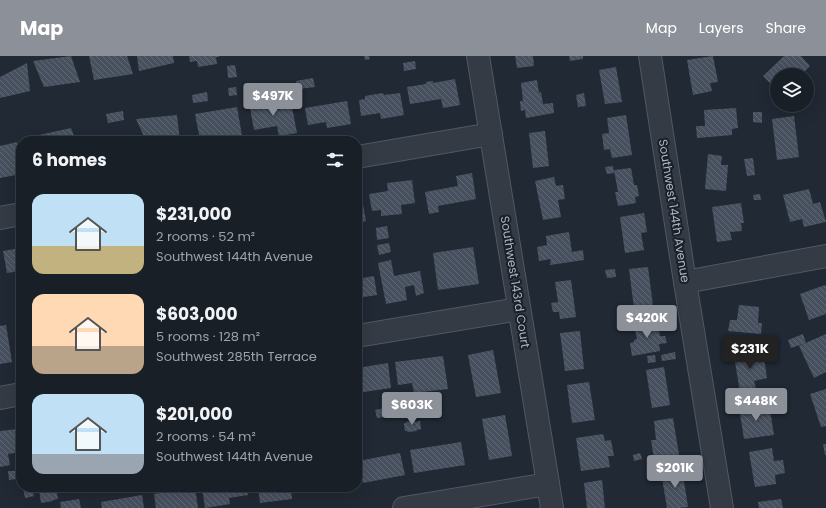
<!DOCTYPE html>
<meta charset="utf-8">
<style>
:root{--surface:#181f27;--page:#252c33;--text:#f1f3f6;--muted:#9fa2a7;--line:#363d44;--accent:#8c9099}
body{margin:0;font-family:Poppins,sans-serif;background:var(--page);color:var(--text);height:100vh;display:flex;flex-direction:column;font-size:15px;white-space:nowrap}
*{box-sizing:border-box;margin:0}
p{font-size:13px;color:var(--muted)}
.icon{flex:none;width:22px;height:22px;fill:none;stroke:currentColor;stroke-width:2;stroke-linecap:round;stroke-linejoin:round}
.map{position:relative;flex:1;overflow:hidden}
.side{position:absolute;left:16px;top:80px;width:346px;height:356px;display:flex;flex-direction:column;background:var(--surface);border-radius:16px;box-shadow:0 4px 16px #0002,0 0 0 1px var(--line)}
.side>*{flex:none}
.fabs{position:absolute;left:770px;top:12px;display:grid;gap:8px}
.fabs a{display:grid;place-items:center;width:44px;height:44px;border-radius:50%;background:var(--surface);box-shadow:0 4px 16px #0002,0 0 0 1px var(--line);font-size:20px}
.price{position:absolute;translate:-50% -34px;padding:0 9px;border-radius:4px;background:var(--accent);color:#fff;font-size:13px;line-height:26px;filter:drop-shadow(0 1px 2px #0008)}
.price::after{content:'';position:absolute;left:50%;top:24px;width:12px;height:9px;margin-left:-6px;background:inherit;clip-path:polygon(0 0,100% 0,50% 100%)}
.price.selected{background:#222;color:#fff}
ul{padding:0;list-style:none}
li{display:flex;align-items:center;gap:12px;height:100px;padding:0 16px}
li span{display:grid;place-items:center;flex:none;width:112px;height:80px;border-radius:12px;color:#555}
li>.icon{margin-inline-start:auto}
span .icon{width:48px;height:48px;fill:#fffc;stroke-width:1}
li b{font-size:17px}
h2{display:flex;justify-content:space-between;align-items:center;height:48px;padding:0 16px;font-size:17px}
header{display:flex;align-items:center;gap:24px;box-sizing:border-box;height:56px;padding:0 20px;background:var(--accent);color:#fff}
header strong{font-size:19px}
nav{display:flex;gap:22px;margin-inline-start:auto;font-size:14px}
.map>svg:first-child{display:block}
.building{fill:url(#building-back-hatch)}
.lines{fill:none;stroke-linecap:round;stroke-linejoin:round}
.minor-casing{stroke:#515863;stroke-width:24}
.minor{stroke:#343b45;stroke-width:22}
.labels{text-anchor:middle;stroke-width:4;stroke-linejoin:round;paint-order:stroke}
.street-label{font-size:12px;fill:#aeb5c2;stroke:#192029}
</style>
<header>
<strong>Map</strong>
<nav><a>Map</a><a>Layers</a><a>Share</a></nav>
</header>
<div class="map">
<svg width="826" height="452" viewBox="0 0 826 452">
<defs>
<pattern id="building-back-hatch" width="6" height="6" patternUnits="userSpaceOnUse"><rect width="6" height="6" fill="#47505e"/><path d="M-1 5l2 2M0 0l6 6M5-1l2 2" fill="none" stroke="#5f6773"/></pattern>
</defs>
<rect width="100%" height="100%" fill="#202934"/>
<g class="building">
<polygon points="71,0 80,26 44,31 33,5"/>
<polygon points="89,0 127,0 133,18 94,24"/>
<polygon points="137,0 173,0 174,7 139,15"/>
<polygon points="189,0 219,0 219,1 216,1 217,8 198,11 197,5 190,6"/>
<polygon points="364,0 369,0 370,3 365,4"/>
<polygon points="515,0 533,0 534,10 517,12"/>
<polygon points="569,0 583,0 583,3 570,5"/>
<polygon points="713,0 718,26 710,27 712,35 693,39 687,4"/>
<polygon points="784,0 801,0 810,10 801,19 777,19 777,34 763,20"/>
<polygon points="415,5 416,13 404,15 403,7"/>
<polygon points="27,7 30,35 0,42 0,21"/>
<polygon points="235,9 237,21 228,22 227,10"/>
<polygon points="616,11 622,46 605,48 599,14"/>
<polygon points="313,22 315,31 298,33 296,25"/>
<polygon points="455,23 460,49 443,52 441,43 410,48 407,31 426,28 426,26 433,25 433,27"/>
<polygon points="537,24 539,37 541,36 543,48 553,47 554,57 526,62 525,54 521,55 520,45 523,45 521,27"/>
<polygon points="257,27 258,35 250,37 250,39 246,39 244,28"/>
<polygon points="236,31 237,39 229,40 228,32"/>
<polygon points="207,36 208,45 193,47 192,39"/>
<polygon points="383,37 384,39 400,37 404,59 381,63 380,57 361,60 359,44 365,43 365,40"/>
<polygon points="584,37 586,50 578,51 576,39"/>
<polygon points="274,43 276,54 292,51 297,77 279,80 277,70 254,74 249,47"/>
<polygon points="347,45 351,68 327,72 326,66 308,69 305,52"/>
<polygon points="237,51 243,85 224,85 223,80 200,84 195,58"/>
<polygon points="736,52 738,72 732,73 732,79 697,82 696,70 705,70 704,54"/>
<polygon points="123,55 124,64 108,67 106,58"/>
<polygon points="753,56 762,56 762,67 753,66"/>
<polygon points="177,59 180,85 146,85 136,63"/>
<polygon points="626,59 632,99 612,102 610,93 604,94 602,78 609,77 607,62"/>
<polygon points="794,60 799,101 777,104 772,63"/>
<polygon points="71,72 76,85 31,85 30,81"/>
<polygon points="545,75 549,110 533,112 529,77"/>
<polygon points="129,80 128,85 87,85 87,84"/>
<polygon points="17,86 21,107 21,118 0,122 0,90"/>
<polygon points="708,98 722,100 721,109 728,109 726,135 705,133"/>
<polygon points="753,102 755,119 747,120 744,103"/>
<polygon points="613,110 614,117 607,118 605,111"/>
<polygon points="631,112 634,129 637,129 639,140 635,141 636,147 618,150 615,136 618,136 614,114"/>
<polygon points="472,117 476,143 438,150 439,156 429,158 425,136 458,130 456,120"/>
<polygon points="554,121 556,130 563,129 565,143 558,144 561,161 543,164 535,125"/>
<polygon points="412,124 415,147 401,149 402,158 381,160 381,154 372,155 369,138 388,135 387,127"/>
<polygon points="809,133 813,148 820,146 826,166 804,171 802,163 790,166 783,139"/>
<polygon points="760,138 761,144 754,144 753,139"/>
<polygon points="362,143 366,165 357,167 357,144"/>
<polygon points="741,147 744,167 741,167 742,175 730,176 732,184 717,186 712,151"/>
<polygon points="644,157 647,176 641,177 644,194 625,197 620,161"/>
<polygon points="387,170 389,182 377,184 376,172"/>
<polygon points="569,176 572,196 583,194 584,204 550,209 551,203 539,205 537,191 547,189 546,180"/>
<polygon points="389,187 391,196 379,199 377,189"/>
<polygon points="473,191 479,228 438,234 433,197"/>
<polygon points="21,192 21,215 7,217 3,195"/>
<polygon points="391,204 394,220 420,215 424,237 416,240 414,229 405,231 407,244 386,248 378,207"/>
<polygon points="648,211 653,250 634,252 629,213"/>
<polygon points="615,213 616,221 607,222 605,214"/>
<polygon points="374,220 377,239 357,242 357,223"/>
<polygon points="571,224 576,261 560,263 559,256 553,256 551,247 558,246 555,226"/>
<polygon points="825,229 826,231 826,258 809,264 800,238"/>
<polygon points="739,249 759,251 758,267 762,267 761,278 728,275 730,264 737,264"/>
<polygon points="647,258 649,265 635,268 633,261"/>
<polygon points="658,266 660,280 665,280 667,287 659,288 660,295 632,300 630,287 634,286 634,284 637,283 634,270"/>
<polygon points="21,267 21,286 20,286 17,268"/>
<polygon points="6,269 12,306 0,308 0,270"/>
<polygon points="580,275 584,313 565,315 560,277"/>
<polygon points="803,278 806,287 791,292 788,284"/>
<polygon points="826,278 826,316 814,322 799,290"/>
<polygon points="493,294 501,337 476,341 468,299"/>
<polygon points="763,295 767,322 754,325 756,333 740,336 734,300"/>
<polygon points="675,296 676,303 662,305 661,299"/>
<polygon points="655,299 656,306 648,307 647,300"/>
<polygon points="443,300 448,333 414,337 412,327 398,329 395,306"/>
<polygon points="388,307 391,332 357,337 357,312"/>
<polygon points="664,311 670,349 652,352 646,314"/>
<polygon points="589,326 595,364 572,367 567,329"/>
<polygon points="826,333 826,370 821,371 810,338"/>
<polygon points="769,348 774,379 744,383 739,352"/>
<polygon points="384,352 385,361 377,362 375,354"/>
<polygon points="505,359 512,400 489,404 482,363"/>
<polygon points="673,362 679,399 654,403 651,384 656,384 654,365"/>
<polygon points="415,364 415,366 420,365 421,373 416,374 417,375 408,376 407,375 405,375 404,367 406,367 406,366"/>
<polygon points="18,373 21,388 21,396 8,398 10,409 0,411 0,375"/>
<polygon points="603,378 605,385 611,384 614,400 608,400 610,411 581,415 576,382"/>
<polygon points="461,386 465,409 414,417 410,394"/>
<polygon points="823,388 826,388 826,399 825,399"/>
<polygon points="772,392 774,405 783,404 785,417 775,419 776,428 755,431 749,396"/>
<polygon points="400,397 405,419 363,427 358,405"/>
<polygon points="640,397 642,403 634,405 633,399"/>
<polygon points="682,413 688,451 679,452 667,452 661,416"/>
<polygon points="8,415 15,415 16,423 9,424"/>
<polygon points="602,424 605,452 587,452 584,427"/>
<polygon points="23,431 32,431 34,440 25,442"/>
<polygon points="56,431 58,443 53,444 53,445 41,447 39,433"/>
<polygon points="195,431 198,452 156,452 154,438"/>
<polygon points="202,431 247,431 248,439 229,442 230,448 205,452"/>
<polygon points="258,431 297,431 297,432 291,433 292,443 260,447"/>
<polygon points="310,431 328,431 328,433 311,436"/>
<polygon points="142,439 144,452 102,452 101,446"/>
<polygon points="79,443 81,452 61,452 60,446"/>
<polygon points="781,443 783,452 759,452 758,446"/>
</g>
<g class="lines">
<defs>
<g id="minor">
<polyline points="478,0 552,452"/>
<polyline points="650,0 685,226 722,452"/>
<polyline points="357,101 491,78"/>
<polyline points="0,162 21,158"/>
<polyline points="685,226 826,200"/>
<polyline points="357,280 519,253"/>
<polyline points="0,342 21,338"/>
<polyline points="404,452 548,428"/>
</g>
</defs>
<use href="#minor" class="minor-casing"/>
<use href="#minor" class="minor"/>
</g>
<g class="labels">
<g class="street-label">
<text transform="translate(674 155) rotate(81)" y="4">Southwest 144th Avenue</text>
<text transform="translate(515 226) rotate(81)" y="4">Southwest 143rd Court</text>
</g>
</g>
</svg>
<div class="fabs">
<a><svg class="icon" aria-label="layers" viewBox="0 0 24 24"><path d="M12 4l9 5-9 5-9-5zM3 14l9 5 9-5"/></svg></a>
</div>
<b class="price" style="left:273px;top:61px">$497K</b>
<b class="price" style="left:647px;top:283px">$420K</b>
<b class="price selected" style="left:750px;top:314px">$231K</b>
<b class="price" style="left:756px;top:366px">$448K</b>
<b class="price" style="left:412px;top:370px">$603K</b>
<b class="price" style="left:675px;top:433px">$201K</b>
<section class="side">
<h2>6 homes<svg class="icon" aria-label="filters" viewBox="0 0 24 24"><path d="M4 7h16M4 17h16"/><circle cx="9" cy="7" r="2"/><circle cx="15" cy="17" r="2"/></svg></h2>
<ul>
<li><span style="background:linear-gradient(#bfe0f5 65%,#c2b280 0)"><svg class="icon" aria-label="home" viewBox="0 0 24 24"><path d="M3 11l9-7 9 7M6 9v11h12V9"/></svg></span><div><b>$231,000</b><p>2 rooms · 52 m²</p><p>Southwest 144th Avenue</p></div></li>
<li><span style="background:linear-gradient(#ffd9b3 65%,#b9a48a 0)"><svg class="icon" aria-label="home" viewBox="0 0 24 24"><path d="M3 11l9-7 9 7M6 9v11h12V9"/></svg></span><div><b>$603,000</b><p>5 rooms · 128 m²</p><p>Southwest 285th Terrace</p></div></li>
<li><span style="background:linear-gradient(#bfe0f5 75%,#9aa5b1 0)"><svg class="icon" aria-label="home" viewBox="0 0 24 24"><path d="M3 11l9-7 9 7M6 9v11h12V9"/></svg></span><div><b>$201,000</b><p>2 rooms · 54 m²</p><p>Southwest 144th Avenue</p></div></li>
</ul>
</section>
</div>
